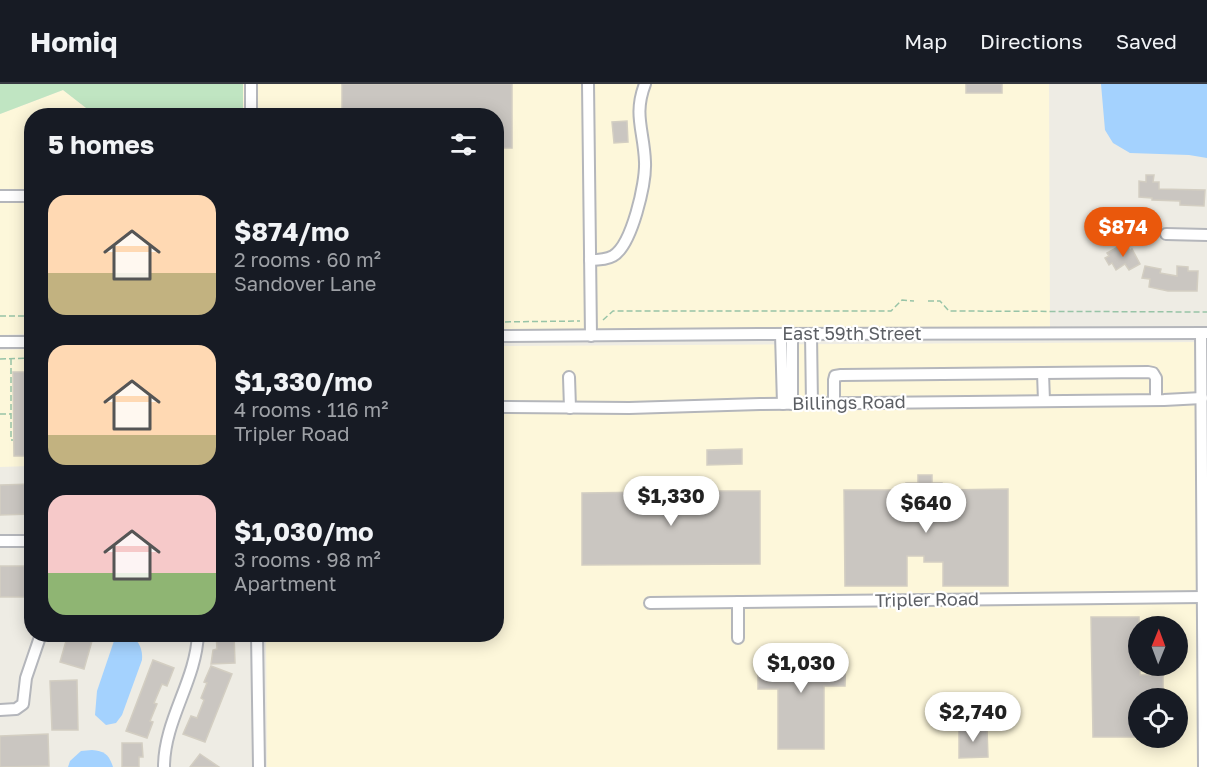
<!DOCTYPE html>
<meta charset="utf-8">
<style>
:root{--surface:#171b24;--page:#242831;--text:#f1f3f6;--muted:#9ea1a6;--line:#363941;--accent:#ea580c}
body{margin:0;font-family:"Golos Text",sans-serif;background:var(--page);color:var(--text);height:100vh;display:flex;flex-direction:column;font-size:22px;white-space:nowrap}
*{box-sizing:border-box;margin:0}
p{font-size:20px;color:var(--muted)}
.icon{flex:none;width:33px;height:33px;fill:none;stroke:currentColor;stroke-width:2;stroke-linecap:round;stroke-linejoin:round}
.map{position:relative;flex:1;overflow:hidden}
.side{position:absolute;left:24px;top:24px;width:480px;height:534px;display:flex;flex-direction:column;background:var(--surface);border-radius:24px;box-shadow:0 3px 15px #0003}
.side>*{flex:none}
.needle{width:39px;rotate:1deg}
.fabs{position:absolute;left:1128px;top:532px;display:grid;gap:12px}
.fabs a{display:grid;place-items:center;width:60px;height:60px;border-radius:50%;background:var(--surface);box-shadow:0 3px 15px #0003;font-size:30px}
.price{position:absolute;translate:-50% -51px;padding:0 14px;border-radius:21px;background:#fff;color:#222;font-size:20px;line-height:39px;filter:drop-shadow(0 2px 3px #0008)}
.price::after{content:'';position:absolute;left:50%;top:36px;width:18px;height:14px;margin-left:-9px;background:inherit;clip-path:polygon(0 0,100% 0,50% 100%)}
.price.current{background:var(--accent);color:#fff}
ul{padding:0;list-style:none}
li{display:flex;align-items:center;gap:18px;height:150px;padding:0 24px}
li span{display:grid;place-items:center;flex:none;width:168px;height:120px;border-radius:18px;color:#555}
li>.icon{margin-inline-start:auto}
span .icon{width:72px;height:72px;fill:#fffc;stroke-width:1}
li b{font-size:26px}
h2{display:flex;justify-content:space-between;align-items:center;height:72px;padding:0 24px;font-size:26px}
header{display:flex;align-items:center;gap:36px;box-sizing:border-box;height:84px;padding:0 30px;background:var(--surface);border-bottom:2px solid var(--line)}
header strong{font-size:28px}
nav{display:flex;gap:33px;margin-inline-start:auto;font-size:21px}
.map>svg:first-child{display:block}
.commercial{fill:#fdf7da;fill-rule:evenodd}
.green{fill:#c0e5c2}
.water{fill:#a4d2fe}
.building{fill:#cac6c1;stroke:#d3cec2;stroke-width:1.5}
.lines{fill:none;stroke-linecap:round;stroke-linejoin:round}
.minor-casing{stroke:#b4b6bb;stroke-width:14}
.path{stroke:#98c4a7;stroke-width:1.5;stroke-dasharray:6 3;stroke-linecap:butt}
.minor{stroke:#fff;stroke-width:10}
.labels{text-anchor:middle;stroke-width:4.5;stroke-linejoin:round;paint-order:stroke}
.street-label{font-size:18px;fill:#5c5f64;stroke:#fff}
</style>
<header>
<strong>Homiq</strong>
<nav><a>Map</a><a>Directions</a><a>Saved</a></nav>
</header>
<div class="map">
<svg width="1207" height="683" viewBox="0 0 1207 683">
<rect width="100%" height="100%" fill="#eeece4"/>
<g class="commercial">
<polygon points="243,0 593,0 592,248 497,248 496,32 243,32"/>
<polygon points="595,0 1049,0 1050,247 596,247"/>
<polygon points="63,6 90,27 124,31 32,32 31,250 0,251 0,30"/>
<path d="M 1207,258 L 1207,683 L 267,683 L 266,551 L 496,550 L 497,262 ZM 1138,543 L 1178,543 L 1178,582 L 1138,582 ZM 1138,615 L 1178,615 L 1178,654 L 1138,654 Z"/>
<polygon points="31,265 31,382 0,383 0,266"/>
</g>
<polygon class="green" points="0,0 243,0 243,31 124,32 90,27 63,6 0,30"/>
<g class="water">
<polygon points="1101,0 1207,0 1207,74 1189,71 1130,69 1113,59 1105,46"/>
<path d="M 116,551 L 131,551 C 139,557 143,566 142,576 L 122,631 L 116,639 L 106,641 L 95,631 L 97,607 Z"/>
<path d="M 92,666 C 105,667 109,671 113,683 L 68,683 L 70,677 L 81,667 Z"/>
</g>
<g class="building">
<polygon points="342,0 512,0 512,64 496,64 496,32 342,32"/>
<rect x="966" y="0" width="36" height="9"/>
<polygon points="627,37 628,58 614,59 612,38"/>
<polygon points="1146,91 1154,91 1153,98 1159,98 1159,105 1205,106 1204,122 1180,121 1180,117 1152,116 1152,114 1139,113 1139,97 1146,98"/>
<polygon points="1125,124 1135,127 1126,153 1110,148 1116,131 1122,133"/>
<polygon points="1125,159 1130,167 1132,165 1140,180 1129,186 1125,180 1116,186 1112,179 1109,181 1105,174 1109,172 1107,169"/>
<polygon points="1145,182 1161,185 1160,189 1177,192 1177,182 1188,183 1188,187 1198,187 1197,207 1168,207 1149,203 1150,195 1142,194"/>
<polygon points="13,288 32,288 32,372 14,372"/>
<polygon points="742,365 742,380 707,381 707,366"/>
<polygon points="918,391 932,391 932,399 942,399 942,406 1008,405 1008,502 943,502 943,478 924,478 924,472 907,472 907,502 845,502 844,406 906,406 906,399 918,399"/>
<polygon points="666,393 680,393 680,401 691,401 691,407 760,407 760,480 582,481 582,409 655,408 655,402 666,402"/>
<polygon points="32,400 32,430 0,431 0,401"/>
<rect x="0" y="482" width="32" height="31"/>
<polygon points="1091,533 1139,533 1140,591 1163,591 1163,615 1138,615 1138,653 1093,653"/>
<polygon points="68,550 94,550 84,585 60,578"/>
<polygon points="216,550 234,550 235,579 211,580 213,566 217,565"/>
<polygon points="813,569 846,569 845,602 824,602 824,665 778,665 778,605 758,605 758,571 813,571"/>
<polygon points="153,576 174,584 167,602 162,600 154,619 157,620 150,637 153,638 147,654 126,647"/>
<polygon points="211,582 232,590 205,658 183,650 191,632 197,634 204,616 201,614 207,599 204,598"/>
<polygon points="77,596 78,646 52,646 50,597"/>
<polygon points="987,644 988,673 959,674 959,645"/>
<polygon points="48,650 49,682 0,683 0,652"/>
<polygon points="122,659 142,659 143,673 139,673 139,683 122,683"/>
<polygon points="200,670 219,683 190,683"/>
</g>
<g class="lines">
<defs>
<g id="minor">
<polyline points="251,0 251,32"/>
<polyline points="588,0 591,252"/>
<polyline points="0,112 32,112"/>
<polyline points="1166,150 1207,151"/>
<path d="M 590,176 C 597,176 606,176 613,172 C 632,161 646,99 645,78 C 644,47 633,31 645,0"/>
<polyline points="1201,249 1204,683"/>
<polyline points="781,250 783,320"/>
<polyline points="792,250 792,320"/>
<polyline points="811,250 812,320"/>
<polyline points="496,252 759,250 1207,249"/>
<polyline points="0,258 32,258"/>
<polyline points="1043,289 1044,317"/>
<polyline points="569,293 570,324"/>
<polyline points="834,319 834,296 835,292 841,291 1148,288 1153,289 1156,294 1156,316"/>
<polyline points="496,323 629,324 760,320 1164,316 1202,314"/>
<polyline points="0,457 32,457"/>
<polyline points="738,518 738,554"/>
<polyline points="650,519 1204,513"/>
<polyline points="257,550 259,683"/>
<polyline points="0,626 16,625 23,620 26,594 41,550"/>
<path d="M 164,683 C 164,636 196,597 198,550"/>
</g>
</defs>
<use href="#minor" class="minor-casing"/>
<g class="path">
<polyline points="928,217 940,217 949,227 1207,228"/>
<polyline points="0,232 32,232"/>
<polyline points="603,236 613,227 891,227 902,216 914,217"/>
<polyline points="496,238 580,237"/>
<polyline points="0,275 32,274"/>
<polyline points="11,275 11,356 13,356"/>
<polyline points="0,330 11,330"/>
</g>
<use href="#minor" class="minor"/>
</g>
<g class="labels">
<g class="street-label">
<text x="852" y="256">East 59th Street</text>
<text transform="translate(849 319) rotate(-1)" y="6">Billings Road</text>
<text transform="translate(927 516) rotate(-1)" y="6">Tripler Road</text>
</g>
</g>
</svg>
<div class="fabs">
<a><svg class="needle" viewBox="-14 -14 28 28"><path d="M0-13l5 13h-10z" fill="#e53935"/><path d="M0 13l5-13h-10z" fill="#9ea1a6"/></svg></a>
<a><svg class="icon" aria-label="locate" viewBox="0 0 24 24"><circle cx="12" cy="12" r="6"/><path d="M12 2v4M12 18v4M2 12h4M18 12h4"/></svg></a>
</div>
<b class="price current" style="left:1123px;top:174px">$874</b>
<b class="price" style="left:671px;top:443px">$1,330</b>
<b class="price" style="left:926px;top:450px">$640</b>
<b class="price" style="left:801px;top:610px">$1,030</b>
<b class="price" style="left:973px;top:659px">$2,740</b>
<section class="side">
<h2>5 homes<svg class="icon" aria-label="filters" viewBox="0 0 24 24"><path d="M4 7h16M4 17h16"/><circle cx="9" cy="7" r="2"/><circle cx="15" cy="17" r="2"/></svg></h2>
<ul>
<li><span style="background:linear-gradient(#ffd9b3 65%,#c2b280 0)"><svg class="icon" aria-label="home" viewBox="0 0 24 24"><path d="M3 11l9-7 9 7M6 9v11h12V9"/></svg></span><div><b>$874/mo</b><p>2 rooms · 60 m²</p><p>Sandover Lane</p></div></li>
<li><span style="background:linear-gradient(#ffd9b3 75%,#c2b280 0)"><svg class="icon" aria-label="home" viewBox="0 0 24 24"><path d="M3 11l9-7 9 7M6 9v11h12V9"/></svg></span><div><b>$1,330/mo</b><p>4 rooms · 116 m²</p><p>Tripler Road</p></div></li>
<li><span style="background:linear-gradient(#f6c9c9 65%,#8fb573 0)"><svg class="icon" aria-label="home" viewBox="0 0 24 24"><path d="M3 11l9-7 9 7M6 9v11h12V9"/></svg></span><div><b>$1,030/mo</b><p>3 rooms · 98 m²</p><p>Apartment</p></div></li>
</ul>
</section>
</div>
